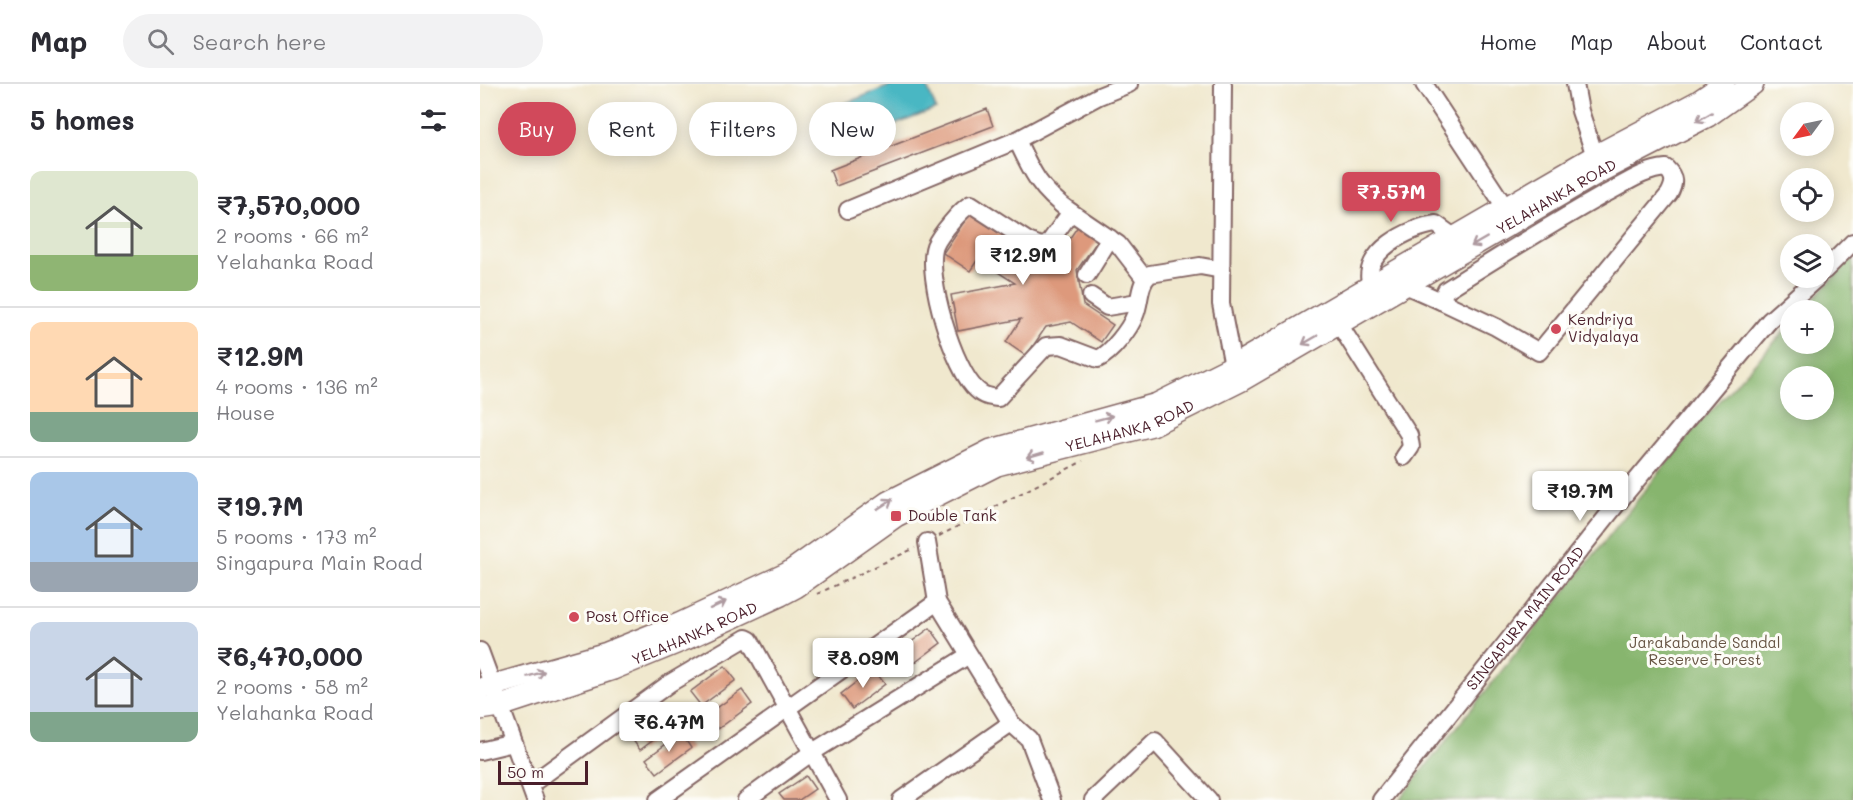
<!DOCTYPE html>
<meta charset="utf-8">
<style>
:root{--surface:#fff;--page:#f2f2f3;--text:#2b2b33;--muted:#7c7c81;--line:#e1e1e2;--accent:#d1495b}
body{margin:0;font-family:Mali,sans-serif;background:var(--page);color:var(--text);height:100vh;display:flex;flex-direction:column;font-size:22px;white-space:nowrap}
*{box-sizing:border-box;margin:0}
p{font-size:20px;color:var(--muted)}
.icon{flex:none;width:33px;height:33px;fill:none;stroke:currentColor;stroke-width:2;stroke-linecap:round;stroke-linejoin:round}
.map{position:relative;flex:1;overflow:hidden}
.drawer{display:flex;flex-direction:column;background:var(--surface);width:480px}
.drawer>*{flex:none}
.hud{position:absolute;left:18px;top:18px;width:570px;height:54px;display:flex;gap:12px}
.needle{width:39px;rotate:237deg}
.tools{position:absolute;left:1300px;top:18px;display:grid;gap:12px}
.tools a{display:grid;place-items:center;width:54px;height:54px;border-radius:50%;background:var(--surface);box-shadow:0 3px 15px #0003;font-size:30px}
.scale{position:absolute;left:18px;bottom:15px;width:90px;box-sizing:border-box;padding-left:6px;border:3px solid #4a1f2b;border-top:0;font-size:16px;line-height:21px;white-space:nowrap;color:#4a1f2b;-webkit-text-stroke:4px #fdfcf7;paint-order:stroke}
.price{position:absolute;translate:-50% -51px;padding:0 14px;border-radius:6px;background:#fff;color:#222;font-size:20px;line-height:39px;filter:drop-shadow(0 2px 3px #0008)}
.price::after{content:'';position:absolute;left:50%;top:36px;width:18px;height:14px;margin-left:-9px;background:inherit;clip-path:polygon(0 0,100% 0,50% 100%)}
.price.active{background:var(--accent);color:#fff}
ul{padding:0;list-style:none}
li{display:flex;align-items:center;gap:18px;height:150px;padding:0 30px}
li+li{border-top:2px solid var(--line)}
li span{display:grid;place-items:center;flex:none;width:168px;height:120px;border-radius:12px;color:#555}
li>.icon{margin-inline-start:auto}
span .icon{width:72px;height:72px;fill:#fffc;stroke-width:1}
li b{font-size:26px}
h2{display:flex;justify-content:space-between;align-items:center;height:72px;padding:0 30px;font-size:26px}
.tag{padding:0 21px;border-radius:27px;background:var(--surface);box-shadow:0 3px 15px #0003;font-size:21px;line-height:54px}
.tag.active{background:var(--accent);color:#fff}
header{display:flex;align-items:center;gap:36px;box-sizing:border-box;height:84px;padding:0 30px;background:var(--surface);border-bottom:2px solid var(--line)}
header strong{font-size:28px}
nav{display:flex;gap:33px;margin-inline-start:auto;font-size:21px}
.search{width:420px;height:54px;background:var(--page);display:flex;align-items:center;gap:15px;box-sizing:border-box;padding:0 21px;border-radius:33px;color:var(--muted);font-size:22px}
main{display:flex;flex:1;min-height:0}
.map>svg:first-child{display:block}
.forest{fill:#87b56e;stroke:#686a4c;stroke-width:1.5;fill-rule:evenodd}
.water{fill:#49b7c3;stroke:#4a6b77;stroke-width:1.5}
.building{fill:#dd997b}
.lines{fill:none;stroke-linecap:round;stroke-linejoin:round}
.minor-casing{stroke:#846564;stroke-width:20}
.major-casing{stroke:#846564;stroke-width:24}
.path{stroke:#846564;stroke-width:2;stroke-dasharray:4.5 4.5;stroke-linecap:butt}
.minor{stroke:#fff;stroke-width:16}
.major{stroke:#fff;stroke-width:21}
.oneway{stroke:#ae9aa0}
.poi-dot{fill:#d1495b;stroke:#fdfcf7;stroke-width:2}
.labels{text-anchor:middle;stroke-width:6;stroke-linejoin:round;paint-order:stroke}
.street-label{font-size:15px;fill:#4a1f2b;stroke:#fdfcf7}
.poi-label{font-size:15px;fill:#4a1f2b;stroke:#fdfcf7;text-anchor:start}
.park-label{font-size:15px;fill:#675544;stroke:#fdfcf7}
</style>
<header>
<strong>Map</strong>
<div class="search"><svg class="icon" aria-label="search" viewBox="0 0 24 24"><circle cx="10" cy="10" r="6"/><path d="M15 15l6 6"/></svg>Search here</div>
<nav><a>Home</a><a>Map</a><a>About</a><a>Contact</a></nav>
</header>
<main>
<section class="drawer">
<h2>5 homes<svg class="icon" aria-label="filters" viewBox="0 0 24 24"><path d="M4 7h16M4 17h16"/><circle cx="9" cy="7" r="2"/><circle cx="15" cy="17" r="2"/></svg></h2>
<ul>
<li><span style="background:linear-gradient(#dfe7d0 70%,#8fb573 0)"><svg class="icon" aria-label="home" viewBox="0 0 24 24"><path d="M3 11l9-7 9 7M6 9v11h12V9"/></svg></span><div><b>₹7,570,000</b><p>2 rooms · 66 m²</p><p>Yelahanka Road</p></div></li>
<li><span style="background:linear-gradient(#ffd9b3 75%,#7fa58c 0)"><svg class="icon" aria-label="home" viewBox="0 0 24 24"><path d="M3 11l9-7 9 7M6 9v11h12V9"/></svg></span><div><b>₹12.9M</b><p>4 rooms · 136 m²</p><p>House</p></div></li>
<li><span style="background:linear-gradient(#a9c7e8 75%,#9aa5b1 0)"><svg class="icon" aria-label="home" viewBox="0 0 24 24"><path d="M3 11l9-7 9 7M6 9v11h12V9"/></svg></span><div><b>₹19.7M</b><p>5 rooms · 173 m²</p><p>Singapura Main Road</p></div></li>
<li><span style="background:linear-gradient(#c9d6e8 75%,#7fa58c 0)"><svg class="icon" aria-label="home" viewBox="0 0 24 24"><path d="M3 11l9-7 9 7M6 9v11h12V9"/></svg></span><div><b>₹6,470,000</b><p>2 rooms · 58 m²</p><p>Yelahanka Road</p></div></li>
</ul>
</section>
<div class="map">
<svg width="1373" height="716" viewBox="0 0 1373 716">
<rect width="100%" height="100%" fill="#fdfcf7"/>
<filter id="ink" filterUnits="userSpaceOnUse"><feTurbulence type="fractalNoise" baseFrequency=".0167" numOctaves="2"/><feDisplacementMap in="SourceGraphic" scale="12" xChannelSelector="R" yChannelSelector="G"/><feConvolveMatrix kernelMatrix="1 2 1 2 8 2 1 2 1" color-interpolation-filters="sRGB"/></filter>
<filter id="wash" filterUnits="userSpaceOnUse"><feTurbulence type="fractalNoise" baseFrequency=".008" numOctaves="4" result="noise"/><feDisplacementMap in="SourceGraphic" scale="24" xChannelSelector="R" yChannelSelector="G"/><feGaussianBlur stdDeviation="1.35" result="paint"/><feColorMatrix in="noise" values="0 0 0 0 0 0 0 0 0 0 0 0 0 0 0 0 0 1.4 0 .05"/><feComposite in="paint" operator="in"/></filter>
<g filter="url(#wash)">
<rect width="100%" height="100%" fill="#f0e8ce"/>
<path class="forest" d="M 1373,173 L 1373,716 L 919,716 L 1214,345 L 1311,240 L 1311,260 L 1344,260 L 1344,226 L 1323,226 ZM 1311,292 L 1344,292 L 1344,326 L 1311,326 Z"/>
<polygon class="water" points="415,0 446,0 456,25 372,57 358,22"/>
<g id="blocks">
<g class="building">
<polygon points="507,25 513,42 356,102 350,86"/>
<polygon points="490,129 558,176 577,173 598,142 618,156 597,186 603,221 633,241 621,258 591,238 566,243 546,272 526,258 541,235 478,247 471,211 535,199 498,175 490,187 463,169"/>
<polygon points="450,544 461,559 429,583 418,568"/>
<polygon points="245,582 256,596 221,622 210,608"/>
<polygon points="393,585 405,600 372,625 361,610"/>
<polygon points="262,606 272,620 238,645 227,631"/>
<polygon points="184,626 195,640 160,666 150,652"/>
<polygon points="201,649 211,664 177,689 166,675"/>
<polygon points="326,692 335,705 319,716 304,716 299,710"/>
</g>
</g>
</g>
<g filter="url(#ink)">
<use href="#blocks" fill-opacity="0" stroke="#846564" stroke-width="1.5"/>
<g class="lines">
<defs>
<g id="minor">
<polyline points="743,0 741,220 753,282 758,290"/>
<polyline points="944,0 1025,123"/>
<polyline points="1095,0 1100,27 1118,81"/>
<path d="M 537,56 C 552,89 561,107 591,128 L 568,160 L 561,162 L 548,157 L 491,120 C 481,125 459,152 455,162 C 445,191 474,287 497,306 C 503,312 510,313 518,314 L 566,262 L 581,261 L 618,275 C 631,269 650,245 655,231 C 661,217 658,200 670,190 L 720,182 L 742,186"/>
<path d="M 1186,84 C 1195,93 1195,99 1189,110 L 1059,268 L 1016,243 L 961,217 L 966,206 C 1018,173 1070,141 1123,111 C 1144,101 1162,86 1186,84 Z"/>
<polyline points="368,126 537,56 619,12 649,0"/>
<polyline points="591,128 638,160 665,195"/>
<polyline points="1344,187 1373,158"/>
<polyline points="607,191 630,154"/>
<polyline points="925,201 961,217"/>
<path d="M 891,202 C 879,168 931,143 956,140 L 974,153"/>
<polyline points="611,212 627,223 658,218"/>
<polyline points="859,240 929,351 931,363 924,373"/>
<polyline points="447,458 457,518 531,639 549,655 572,716"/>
<polyline points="0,567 55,716"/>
<polyline points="0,667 33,659"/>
<polyline points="50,701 190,599 266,554 270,556 358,716"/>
<polyline points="178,716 457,518"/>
<polyline points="266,716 331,669 489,571"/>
<polyline points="421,716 531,639"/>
<polyline points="613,716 675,657 729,716"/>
<path id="s1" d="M 901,716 L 1136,421 L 1289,237 L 1337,194"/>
</g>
<g id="major">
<polyline points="0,605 127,569 199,540 308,489 408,418 511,366 677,320 753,282 1113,73 1219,17 1244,0"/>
<path id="s2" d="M 0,625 L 20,622 L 133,585 L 206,555 L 301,511 L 316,503 L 416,432 L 517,381 L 672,341 L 762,296 L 1121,87 L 1228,32 L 1273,0"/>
</g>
</defs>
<use href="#minor" class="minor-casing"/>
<use href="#major" class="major-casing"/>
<g class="path">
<polyline points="459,452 603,377"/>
<polyline points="337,510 435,464"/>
</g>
<use href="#minor" class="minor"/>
<use href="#major" class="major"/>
</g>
<defs><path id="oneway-shaft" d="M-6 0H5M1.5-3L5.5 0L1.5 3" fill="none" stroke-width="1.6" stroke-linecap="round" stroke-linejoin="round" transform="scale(1.5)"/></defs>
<g class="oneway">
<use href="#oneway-shaft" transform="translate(1224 33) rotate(150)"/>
<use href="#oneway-shaft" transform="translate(999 158) rotate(150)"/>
<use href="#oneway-shaft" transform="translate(830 256) rotate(150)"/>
<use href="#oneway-shaft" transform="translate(624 334) rotate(-15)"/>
<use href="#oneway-shaft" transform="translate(555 371) rotate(164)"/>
<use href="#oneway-shaft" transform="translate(405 420) rotate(-33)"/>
<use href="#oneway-shaft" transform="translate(238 521) rotate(-25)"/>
<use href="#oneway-shaft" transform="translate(56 590) rotate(-17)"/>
</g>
</g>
<g class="poi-dot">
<circle cx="1076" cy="245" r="6"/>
<rect x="410" y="426" width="12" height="12" rx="3"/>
<circle cx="94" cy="533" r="6"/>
</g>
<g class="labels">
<g class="street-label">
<text dy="5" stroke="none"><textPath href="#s2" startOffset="1200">YELAHANKA ROAD</textPath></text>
<text dy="5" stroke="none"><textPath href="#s2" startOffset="714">YELAHANKA ROAD</textPath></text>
<text dy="5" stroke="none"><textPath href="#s1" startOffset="232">SINGAPURA MAIN ROAD</textPath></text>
<text dy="5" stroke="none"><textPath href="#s2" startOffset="228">YELAHANKA ROAD</textPath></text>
</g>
<g class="poi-label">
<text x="1088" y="241">Kendriya<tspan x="1088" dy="17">Vidyalaya</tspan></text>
<text x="428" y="437">Double Tank</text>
<text x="106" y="538">Post Office</text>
</g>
<g class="park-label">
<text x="1225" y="564">Jarakabande Sandal<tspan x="1225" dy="17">Reserve Forest</tspan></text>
</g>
</g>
</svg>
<div class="tools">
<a><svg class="needle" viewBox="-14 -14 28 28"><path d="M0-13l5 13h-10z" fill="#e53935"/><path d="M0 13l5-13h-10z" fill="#7c7c81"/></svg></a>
<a><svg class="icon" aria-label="locate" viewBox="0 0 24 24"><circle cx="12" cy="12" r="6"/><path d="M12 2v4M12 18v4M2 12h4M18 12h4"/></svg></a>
<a><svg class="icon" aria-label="layers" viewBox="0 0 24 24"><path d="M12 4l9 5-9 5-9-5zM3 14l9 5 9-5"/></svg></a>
<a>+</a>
<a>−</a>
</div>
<div class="scale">50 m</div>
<b class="price active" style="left:911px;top:139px">₹7.57M</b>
<b class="price" style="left:543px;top:202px">₹12.9M</b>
<b class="price" style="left:1100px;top:438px">₹19.7M</b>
<b class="price" style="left:383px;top:605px">₹8.09M</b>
<b class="price" style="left:189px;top:669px">₹6.47M</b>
<div class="hud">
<a class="tag active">Buy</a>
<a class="tag">Rent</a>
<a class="tag">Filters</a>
<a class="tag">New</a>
</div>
</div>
</main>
